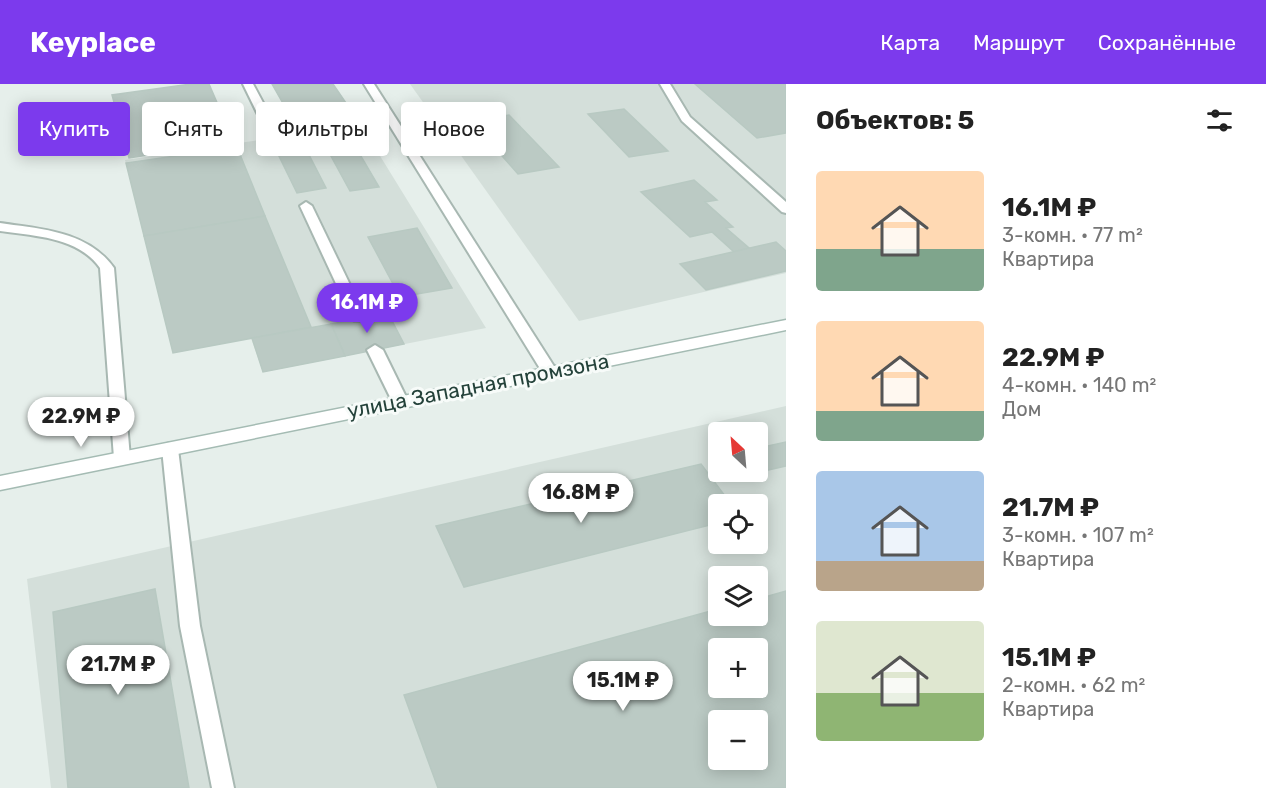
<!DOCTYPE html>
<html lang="ru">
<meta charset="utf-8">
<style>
:root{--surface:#fff;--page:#f6f6f6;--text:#222;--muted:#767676;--accent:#7c3aed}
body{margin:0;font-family:Rubik,sans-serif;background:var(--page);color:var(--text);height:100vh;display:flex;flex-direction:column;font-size:22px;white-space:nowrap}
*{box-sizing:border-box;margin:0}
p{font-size:20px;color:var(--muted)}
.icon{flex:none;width:33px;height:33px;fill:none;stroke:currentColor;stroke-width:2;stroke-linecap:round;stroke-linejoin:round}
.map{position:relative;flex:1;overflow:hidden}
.drawer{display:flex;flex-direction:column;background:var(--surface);width:480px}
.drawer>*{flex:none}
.guide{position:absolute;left:18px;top:18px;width:570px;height:54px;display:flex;gap:12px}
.needle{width:39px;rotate:334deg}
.fabs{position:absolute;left:708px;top:338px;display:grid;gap:12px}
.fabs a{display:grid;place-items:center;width:60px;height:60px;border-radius:6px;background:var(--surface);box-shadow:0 3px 15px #0003;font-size:30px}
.price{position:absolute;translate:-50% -51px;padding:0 14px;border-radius:21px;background:#fff;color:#222;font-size:20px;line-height:39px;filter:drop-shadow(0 2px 3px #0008)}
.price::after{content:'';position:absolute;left:50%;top:36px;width:18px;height:14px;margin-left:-9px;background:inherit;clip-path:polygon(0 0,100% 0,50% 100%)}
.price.current{background:var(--accent);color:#fff}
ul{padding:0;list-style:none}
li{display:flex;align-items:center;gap:18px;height:150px;padding:0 30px}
li span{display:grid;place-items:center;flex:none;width:168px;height:120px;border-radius:6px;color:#555}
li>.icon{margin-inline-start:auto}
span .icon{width:72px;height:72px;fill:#fffc;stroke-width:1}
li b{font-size:26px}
h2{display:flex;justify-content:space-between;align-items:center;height:72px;padding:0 30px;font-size:26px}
.chip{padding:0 21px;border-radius:6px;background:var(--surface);box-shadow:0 3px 15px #0003;font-size:21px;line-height:54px}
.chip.current{background:var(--accent);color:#fff}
header{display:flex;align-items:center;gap:36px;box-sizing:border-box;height:84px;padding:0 30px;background:var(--accent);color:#fff}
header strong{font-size:28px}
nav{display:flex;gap:33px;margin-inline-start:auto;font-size:21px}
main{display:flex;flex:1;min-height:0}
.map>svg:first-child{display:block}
.built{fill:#d4dfda;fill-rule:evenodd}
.building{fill:#bbcac4;stroke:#b8c9c2;stroke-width:1.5;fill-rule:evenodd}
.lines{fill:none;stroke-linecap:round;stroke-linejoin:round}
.lane-casing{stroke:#a8b8b2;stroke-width:4}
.secondary-casing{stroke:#a4bbb3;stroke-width:3}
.lane{fill:#fff;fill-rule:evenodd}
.secondary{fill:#fff;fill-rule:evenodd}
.labels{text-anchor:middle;stroke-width:6;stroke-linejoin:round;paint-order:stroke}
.street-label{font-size:21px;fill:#24423a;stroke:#f7fbf9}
</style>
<header>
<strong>Keyplace</strong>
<nav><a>Карта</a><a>Маршрут</a><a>Сохранённые</a></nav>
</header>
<main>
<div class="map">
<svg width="786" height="704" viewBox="0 0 786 704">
<rect width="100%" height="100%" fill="#e6efeb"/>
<g class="built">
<polygon points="410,0 786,0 786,189 579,237"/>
<polygon points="361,41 486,244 263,288 251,254 173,269 125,76"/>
<path d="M 786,322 L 786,704 L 51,704 L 27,495 ZM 718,348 L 758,348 L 758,387 L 718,387 ZM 718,420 L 758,420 L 758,459 L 718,459 ZM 718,492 L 758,492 L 758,531 L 718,531 ZM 718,564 L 758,564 L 758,603 L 718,603 ZM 718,636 L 758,636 L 758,675 L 718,675 Z"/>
</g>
<g class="building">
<polygon points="191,0 209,0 234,58 129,74 112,11"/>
<polygon points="272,0 333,0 361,41 301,51"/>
<polygon points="695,0 786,0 786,49 757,54"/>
<polygon points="624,25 668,67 629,73 588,30"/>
<polygon points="509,31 559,83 518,90 471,37"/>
<polygon points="352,57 379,103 350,107 325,61"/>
<polygon points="237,63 265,132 144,152 126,79"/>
<polygon points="305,63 326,104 297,109 277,68"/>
<polygon points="694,96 717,116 705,118 733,143 726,144 749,164 734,168 712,148 690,153 641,108"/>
<polygon points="265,132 311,243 173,269 144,152"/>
<polygon points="417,144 452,204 400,213 368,153"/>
<polygon points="776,158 786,167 786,187 706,206 680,180"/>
<polygon points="388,229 404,260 345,272 331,240"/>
<polygon points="331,240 345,272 263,288 252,254"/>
<polygon points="786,358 786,382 756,389 758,364"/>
<polygon points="701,380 731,420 718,420 718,439 464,503 436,442"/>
<polygon points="155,505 189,704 68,704 53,528"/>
<path d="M 786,507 L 786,704 L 438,704 L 404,611 L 718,525 L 718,531 L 758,531 L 758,515 ZM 718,564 L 758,564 L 758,603 L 718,603 ZM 718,636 L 758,636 L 758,675 L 718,675 Z"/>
</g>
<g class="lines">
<defs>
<g id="lane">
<polygon points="243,0 253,0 276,43 274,45 266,45 264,43"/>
<polygon points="364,0 374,0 557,287 554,291 544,291"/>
<polygon points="660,0 670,0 690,33 786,118 786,129 782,128 682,37"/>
<polygon points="306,118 312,122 366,234 364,237 354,237 352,234 300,122"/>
<path d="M 0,139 C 41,145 88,147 114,184 L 130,374 L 128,378 L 116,378 L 114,374 L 100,184 C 78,153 35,152 0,147 Z"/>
<polygon points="375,261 383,266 408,317 406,321 394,321 392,317 367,266"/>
<polygon points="170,359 176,361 178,365 200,542 234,704 212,704 180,542 162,365 164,361"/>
</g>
<polygon id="secondary" points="786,236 786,246 0,406 0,392"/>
</defs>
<use href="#lane" class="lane-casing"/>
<use href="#secondary" class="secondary-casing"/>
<use href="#lane" class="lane"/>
<use href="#secondary" class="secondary"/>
</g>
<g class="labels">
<g class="street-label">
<text transform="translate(478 302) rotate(-11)" y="7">улица Западная промзона</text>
</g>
</g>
</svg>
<div class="fabs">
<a><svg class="needle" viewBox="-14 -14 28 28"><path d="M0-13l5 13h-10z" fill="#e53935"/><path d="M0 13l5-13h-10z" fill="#767676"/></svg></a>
<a><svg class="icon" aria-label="locate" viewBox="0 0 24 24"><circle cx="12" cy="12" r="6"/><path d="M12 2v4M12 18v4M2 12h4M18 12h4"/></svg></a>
<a><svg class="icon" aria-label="layers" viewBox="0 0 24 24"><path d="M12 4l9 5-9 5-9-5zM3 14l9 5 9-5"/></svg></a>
<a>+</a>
<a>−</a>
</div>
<b class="price current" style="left:367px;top:250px">16.1M ₽</b>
<b class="price" style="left:81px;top:364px">22.9M ₽</b>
<b class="price" style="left:581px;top:440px">16.8M ₽</b>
<b class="price" style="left:118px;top:612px">21.7M ₽</b>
<b class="price" style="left:623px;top:628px">15.1M ₽</b>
<div class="guide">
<a class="chip current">Купить</a>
<a class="chip">Снять</a>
<a class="chip">Фильтры</a>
<a class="chip">Новое</a>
</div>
</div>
<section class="drawer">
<h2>Объектов: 5<svg class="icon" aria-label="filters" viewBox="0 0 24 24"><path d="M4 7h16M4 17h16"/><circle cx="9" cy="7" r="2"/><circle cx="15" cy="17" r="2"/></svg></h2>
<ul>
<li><span style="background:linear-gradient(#ffd9b3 65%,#7fa58c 0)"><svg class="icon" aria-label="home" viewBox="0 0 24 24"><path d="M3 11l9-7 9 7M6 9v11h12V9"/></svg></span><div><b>16.1M ₽</b><p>3-комн. · 77 m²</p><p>Квартира</p></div></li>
<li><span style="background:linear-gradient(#ffd9b3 75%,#7fa58c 0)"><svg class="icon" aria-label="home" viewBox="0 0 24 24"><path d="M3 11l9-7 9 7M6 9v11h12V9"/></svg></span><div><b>22.9M ₽</b><p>4-комн. · 140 m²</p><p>Дом</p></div></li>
<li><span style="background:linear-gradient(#a9c7e8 75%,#b9a48a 0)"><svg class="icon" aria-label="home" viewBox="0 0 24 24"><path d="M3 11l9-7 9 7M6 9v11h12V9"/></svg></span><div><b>21.7M ₽</b><p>3-комн. · 107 m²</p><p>Квартира</p></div></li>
<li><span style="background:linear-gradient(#dfe7d0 60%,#8fb573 0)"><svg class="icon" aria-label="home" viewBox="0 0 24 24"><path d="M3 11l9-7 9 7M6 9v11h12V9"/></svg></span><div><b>15.1M ₽</b><p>2-комн. · 62 m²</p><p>Квартира</p></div></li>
</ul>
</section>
</main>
